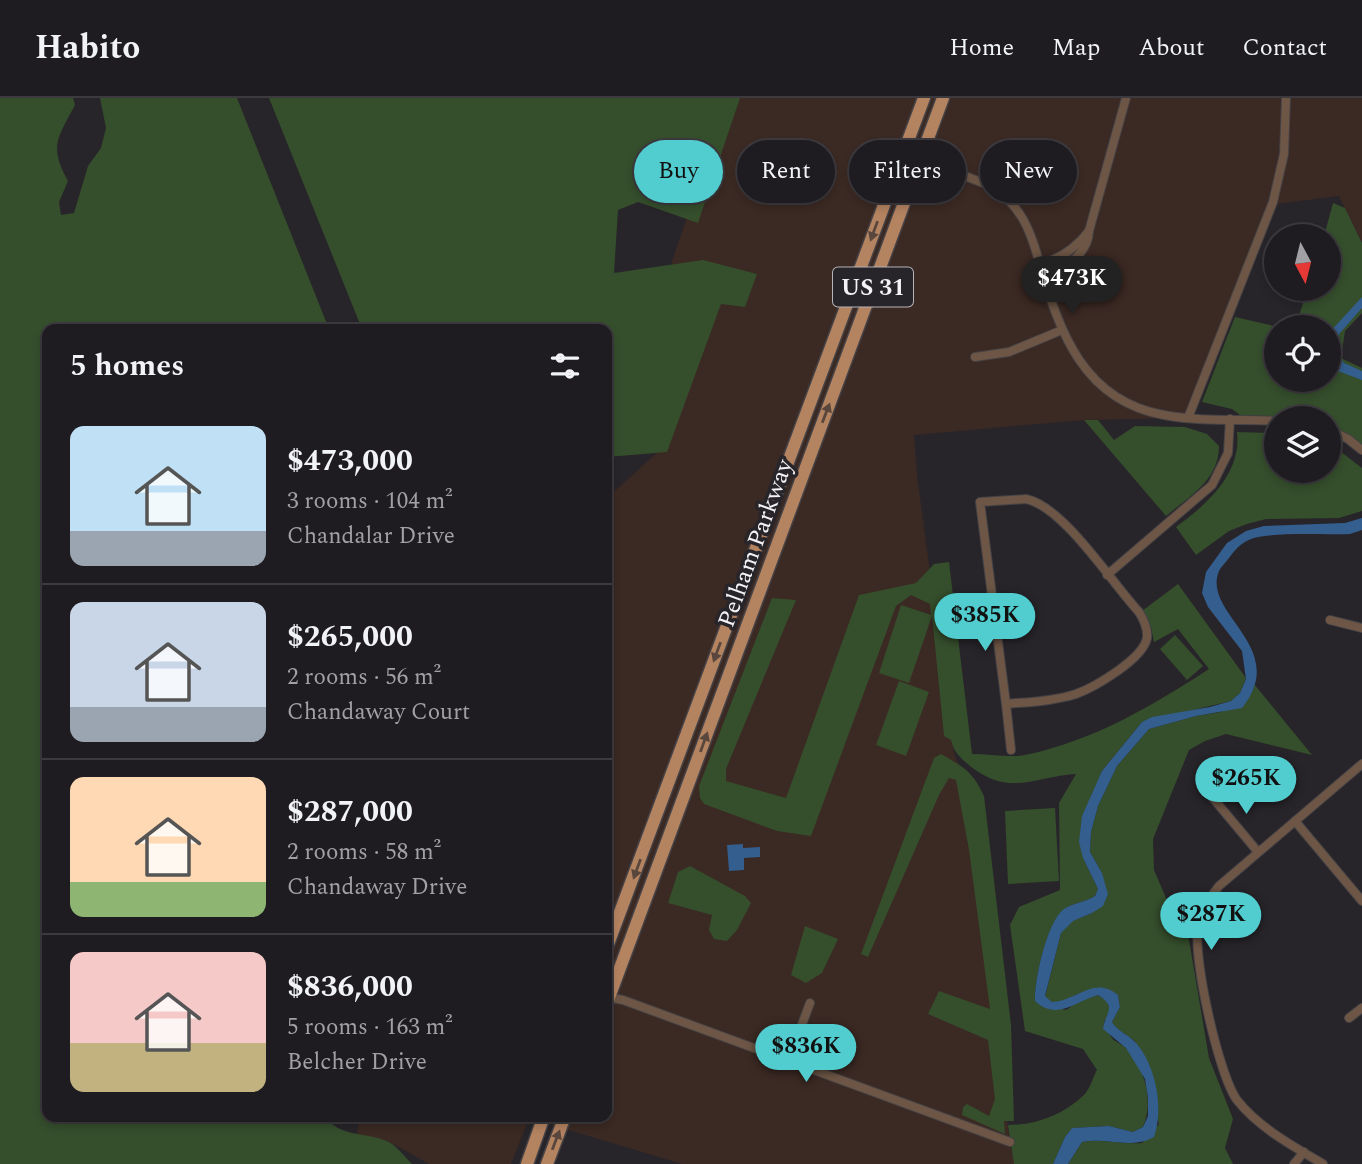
<!DOCTYPE html>
<meta charset="utf-8">
<style>
:root{--surface:#1e1c20;--page:#2b292d;--text:#f1f3f6;--muted:#a1a1a5;--line:#3c3a3e;--accent:#52cdcf}
body{margin:0;font-family:Spectral,serif;background:var(--page);color:var(--text);height:100vh;display:flex;flex-direction:column;font-size:26px;white-space:nowrap}
*{box-sizing:border-box;margin:0}
p{font-size:23px;color:var(--muted)}
.icon{flex:none;width:38px;height:38px;fill:none;stroke:currentColor;stroke-width:2;stroke-linecap:round;stroke-linejoin:round}
.map{position:relative;flex:1;overflow:hidden}
.panel{position:absolute;left:42px;top:226px;width:570px;height:798px;display:flex;flex-direction:column;background:var(--surface);border-radius:14px;box-shadow:0 4px 10px #0003,0 0 0 2px var(--line)}
.panel>*{flex:none}
.hud{position:absolute;left:634px;top:42px;width:623px;height:63px;display:flex;gap:14px}
.needle{width:46px;rotate:173deg}
.buttons{position:absolute;left:1264px;top:126px;display:grid;gap:14px}
.buttons a{display:grid;place-items:center;width:77px;height:77px;border-radius:50%;background:var(--surface);box-shadow:0 4px 10px #0003,0 0 0 2px var(--line);font-size:35px}
.price{position:absolute;translate:-50% -60px;padding:0 16px;border-radius:24px;background:var(--accent);color:#111;font-size:23px;line-height:46px;filter:drop-shadow(0 2px 4px #0008)}
.price::after{content:'';position:absolute;left:50%;top:42px;width:21px;height:16px;margin-left:-10px;background:inherit;clip-path:polygon(0 0,100% 0,50% 100%)}
.price.current{background:#222;color:#fff}
ul{padding:0;list-style:none}
li{display:flex;align-items:center;gap:21px;height:175px;padding:0 28px}
li+li{border-top:2px solid var(--line)}
li span{display:grid;place-items:center;flex:none;width:196px;height:140px;border-radius:14px;color:#555}
li>.icon{margin-inline-start:auto}
span .icon{width:84px;height:84px;fill:#fffc;stroke-width:1}
li b{font-size:30px}
h2{display:flex;justify-content:space-between;align-items:center;height:84px;padding:0 28px;font-size:30px}
.pill{padding:0 24px;border-radius:32px;background:var(--surface);box-shadow:0 4px 10px #0003,0 0 0 2px var(--line);font-size:24px;line-height:63px}
.pill.current{background:var(--accent);color:#111}
header{display:flex;align-items:center;gap:42px;box-sizing:border-box;height:98px;padding:0 35px;background:var(--surface);border-bottom:2px solid var(--line)}
header strong{font-size:33px}
nav{display:flex;gap:38px;margin-inline-start:auto;font-size:24px}
.map>svg:first-child{display:block}
.industrial{fill:#3b2923}
.green{fill:#354e2c}
.water{fill:#335e8e}
.lines{fill:none;stroke-linecap:round;stroke-linejoin:round}
.street-casing{stroke:#454246;stroke-width:10}
.primary-casing{stroke:#454246;stroke-width:15}
.street{stroke:#6d5645;stroke-width:8}
.primary{stroke:#b48360;stroke-width:12}
.oneway{fill:#59463d}
.labels{text-anchor:middle;stroke-width:7;stroke-linejoin:round;paint-order:stroke}
.shield{fill:#28252a;stroke:#b7b4b8;stroke-width:2}
.shield-label{font-size:23px;font-weight:bold;fill:#f4f2f5}
.street-label{font-size:24px;fill:#f4f2f5;stroke:#28252a}
</style>
<header>
<strong>Habito</strong>
<nav><a>Home</a><a>Map</a><a>About</a><a>Contact</a></nav>
</header>
<div class="map">
<svg width="1362" height="1066" viewBox="0 0 1362 1066">
<rect width="100%" height="100%" fill="#28252a"/>
<polygon class="industrial" points="728,0 1362,0 1362,145 1339,98 1267,107 1188,320 1084,322 914,337 917,377 954,655 963,680 1010,1044 1015,1066 682,1066 529,1020 511,1066 429,1066 388,1043 357,1037 360,1019 607,1018 607,400 661,351 717,192 671,166"/>
<g class="green">
<path d="M 0,0 L 73,0 L 75,7 C 57,41 49,48 68,83 L 59,104 L 61,117 L 74,115 L 88,68 L 101,50 L 106,30 L 100,0 L 237,0 L 329,231 L 47,231 L 47,1018 L 325,1019 C 340,1039 365,1034 387,1043 C 396,1047 405,1059 412,1066 L 0,1066 Z"/>
<polygon points="269,0 740,0 698,125 638,104 618,112 614,175 703,162 757,176 745,209 721,206 667,354 607,359 607,231 362,231"/>
<polygon points="1333,105 1345,110 1362,145 1362,215 1345,233 1341,260 1362,270 1362,346 1344,334 1328,328 1328,320 1240,317 1232,311 1202,304 1235,219 1278,229 1276,229 1276,282 1328,282 1328,229 1295,229 1308,191 1328,191 1328,138 1324,138"/>
<path d="M 1084,322 L 1098,322 L 1114,342 L 1135,328 L 1185,329 L 1207,336 L 1219,348 C 1219,382 1190,398 1166,418 Z"/>
<path d="M 1237,334 L 1276,335 L 1276,373 L 1328,373 L 1328,344 L 1362,370 L 1362,413 L 1339,420 L 1266,421 L 1247,426 L 1229,433 L 1196,457 L 1176,429 C 1206,407 1242,376 1237,334 Z"/>
<path d="M 949,464 L 972,656 C 989,656 1009,660 1025,657 C 1093,643 1152,608 1209,571 L 1178,531 L 1154,544 L 1151,529 L 1142,513 L 1178,486 L 1246,580 L 1240,595 L 1231,603 L 1142,624 L 1102,673 L 1083,760 L 1098,791 L 1095,798 C 1086,804 1073,805 1065,811 C 1047,823 1034,883 1035,903 L 1066,912 L 1082,901 L 1098,897 L 1107,903 L 1110,912 L 1104,924 C 1106,929 1108,935 1112,940 C 1115,944 1122,946 1126,950 C 1145,970 1154,1003 1143,1029 L 1133,1034 L 1109,1028 L 1072,1030 L 1065,1039 L 1053,1066 L 1014,1066 L 1008,1027 C 1036,1027 1063,1017 1084,997 C 1090,991 1093,979 1097,972 L 1083,951 L 1025,933 L 1010,827 L 1019,809 L 1060,792 L 1059,705 L 1076,676 C 1032,679 1010,699 970,668 C 960,659 954,655 951,642 L 944,638 L 932,518 L 909,585 L 879,575 L 901,507 L 931,517 L 930,506 L 911,497 L 896,508 L 811,738 L 777,733 L 704,706 L 700,700 L 699,688 L 772,500 L 796,502 L 726,671 L 726,683 L 786,700 L 859,497 L 916,485 L 934,466 Z"/>
<polygon points="1175,537 1203,568 1187,582 1160,551"/>
<polygon points="899,583 929,594 906,658 876,647"/>
<path d="M 1254,586 L 1312,657 L 1226,636 L 1205,643 L 1189,652 L 1153,741 L 1154,772 L 1172,814 L 1188,836 L 1209,960 L 1233,1021 L 1225,1050 L 1233,1066 L 1068,1066 L 1082,1044 C 1102,1040 1122,1047 1142,1045 L 1159,1026 L 1135,943 L 1116,930 L 1112,924 L 1120,909 L 1118,897 L 1077,896 L 1063,904 L 1052,904 L 1045,899 L 1061,835 L 1072,823 L 1092,815 L 1102,775 L 1090,754 L 1091,734 L 1098,708 L 1117,668 L 1149,631 L 1196,618 L 1221,614 L 1253,592 Z"/>
<path d="M 941,656 C 964,669 973,674 984,698 L 1011,927 L 1014,1023 L 1004,1023 L 1005,1036 L 962,1017 L 963,1009 L 967,1006 L 989,1018 L 995,1001 L 988,942 L 928,916 L 939,893 L 990,911 L 969,752 L 956,682 L 949,680 L 939,697 L 868,859 L 861,856 L 934,660 Z"/>
<polygon points="1055,710 1059,783 1008,786 1005,713"/>
<polygon points="690,768 745,798 751,805 737,832 727,843 714,841 709,832 712,817 668,805 678,774"/>
<polygon points="805,828 838,841 822,875 806,885 791,877"/>
</g>
<g class="water">
<polygon points="1362,199 1362,210 1339,236 1339,255 1344,265 1362,273 1362,282 1338,273 1328,263 1328,236"/>
<path d="M 1362,420 L 1362,432 L 1350,436 C 1322,437 1285,434 1258,439 C 1244,442 1237,449 1229,460 C 1226,464 1221,469 1219,473 C 1201,516 1291,549 1242,610 L 1196,618 L 1149,631 L 1117,668 L 1098,708 L 1091,734 L 1090,754 L 1102,775 L 1108,796 L 1103,808 L 1092,815 L 1073,823 L 1061,835 L 1045,898 L 1052,904 C 1077,903 1094,877 1118,897 L 1120,909 L 1112,924 C 1118,934 1130,937 1137,946 C 1156,969 1164,1011 1154,1039 C 1130,1052 1107,1039 1082,1044 L 1068,1066 L 1053,1066 L 1065,1039 L 1072,1030 L 1109,1028 L 1133,1034 L 1143,1029 L 1148,1018 L 1148,1000 L 1145,981 L 1126,950 L 1103,931 C 1105,914 1118,910 1098,897 C 1074,904 1057,923 1035,903 C 1034,883 1047,823 1064,811 C 1073,805 1086,804 1095,798 L 1098,791 L 1083,760 L 1079,744 L 1082,718 L 1102,673 L 1142,624 L 1152,619 L 1210,609 L 1231,603 L 1240,595 L 1246,581 L 1242,553 L 1208,509 L 1202,495 L 1206,474 L 1227,445 L 1246,433 L 1264,428 L 1345,425 Z"/>
<polygon points="743,746 743,750 760,749 760,759 744,760 744,772 729,773 727,747"/>
</g>
<g class="lines">
<defs>
<g id="street">
<path d="M 921,61 L 991,88 C 1021,107 1031,133 1040,167 C 1060,235 1084,303 1164,317 C 1201,324 1239,321 1276,323"/>
<polyline points="1089,133 1126,0"/>
<path d="M 1040,166 C 1060,161 1077,149 1089,133 C 1088,157 1064,170 1045,182"/>
<polyline points="975,259 1009,254 1062,232"/>
<polyline points="1188,320 1273,104 1284,56 1286,0"/>
<polyline points="1328,331 1348,341 1362,352"/>
<path d="M 1026,401 C 1063,408 1112,485 1139,514 C 1144,522 1148,530 1147,540 C 1143,561 1095,589 1076,596 C 1054,603 1029,604 1006,606 L 980,404 Z"/>
<polyline points="1107,477 1212,387 1228,355 1230,321"/>
<polyline points="1330,522 1362,530"/>
<polyline points="1006,606 1011,652"/>
<polyline points="1212,699 1258,754"/>
<polyline points="1295,723 1362,803"/>
<polyline points="607,899 623,902 1010,1044"/>
<polyline points="1349,920 1362,910"/>
<polyline points="788,964 810,905"/>
<polyline points="1294,1066 1304,1054"/>
<path d="M 1323,1066 C 1293,1048 1259,1030 1237,1002 C 1219,978 1193,861 1198,831 C 1200,814 1209,801 1219,788 L 1362,666"/>
</g>
<g id="primary">
<polyline points="607,849 924,0"/>
<polyline points="607,905 943,0"/>
<polyline points="527,1066 544,1018"/>
<polyline points="547,1066 565,1018"/>
</g>
</defs>
<use href="#street" class="street-casing"/>
<use href="#primary" class="primary-casing"/>
<use href="#street" class="street"/>
<use href="#primary" class="primary"/>
</g>
<defs><path id="oneway-solid" d="M-6-.8H1V-3.2L6.5 0L1 3.2V.8H-6Z" transform="scale(1.75)"/></defs>
<g class="oneway">
<use href="#oneway-solid" transform="translate(874 133) rotate(110)"/>
<use href="#oneway-solid" transform="translate(826 315) rotate(-69)"/>
<use href="#oneway-solid" transform="translate(717 554) rotate(110)"/>
<use href="#oneway-solid" transform="translate(704 644) rotate(-70)"/>
<use href="#oneway-solid" transform="translate(637 771) rotate(110)"/>
<use href="#oneway-solid" transform="translate(556 1042) rotate(-69)"/>
</g>
<g class="labels">
<rect class="shield" x="833" y="169.5" width="80" height="39" rx="5"/>
<g class="shield-label">
<text x="873" y="197">US 31</text>
</g>
<g class="street-label">
<text transform="translate(755 445) rotate(-70)" y="8">Pelham Parkway</text>
</g>
</g>
</svg>
<div class="buttons">
<a><svg class="needle" viewBox="-14 -14 28 28"><path d="M0-13l5 13h-10z" fill="#e53935"/><path d="M0 13l5-13h-10z" fill="#a1a1a5"/></svg></a>
<a><svg class="icon" aria-label="locate" viewBox="0 0 24 24"><circle cx="12" cy="12" r="6"/><path d="M12 2v4M12 18v4M2 12h4M18 12h4"/></svg></a>
<a><svg class="icon" aria-label="layers" viewBox="0 0 24 24"><path d="M12 4l9 5-9 5-9-5zM3 14l9 5 9-5"/></svg></a>
</div>
<b class="price current" style="left:1072px;top:218px">$473K</b>
<b class="price" style="left:985px;top:555px">$385K</b>
<b class="price" style="left:1246px;top:718px">$265K</b>
<b class="price" style="left:1211px;top:854px">$287K</b>
<b class="price" style="left:806px;top:986px">$836K</b>
<div class="hud">
<a class="pill current">Buy</a>
<a class="pill">Rent</a>
<a class="pill">Filters</a>
<a class="pill">New</a>
</div>
<section class="panel">
<h2>5 homes<svg class="icon" aria-label="filters" viewBox="0 0 24 24"><path d="M4 7h16M4 17h16"/><circle cx="9" cy="7" r="2"/><circle cx="15" cy="17" r="2"/></svg></h2>
<ul>
<li><span style="background:linear-gradient(#bfe0f5 75%,#9aa5b1 0)"><svg class="icon" aria-label="home" viewBox="0 0 24 24"><path d="M3 11l9-7 9 7M6 9v11h12V9"/></svg></span><div><b>$473,000</b><p>3 rooms · 104 m²</p><p>Chandalar Drive</p></div></li>
<li><span style="background:linear-gradient(#c9d6e8 75%,#9aa5b1 0)"><svg class="icon" aria-label="home" viewBox="0 0 24 24"><path d="M3 11l9-7 9 7M6 9v11h12V9"/></svg></span><div><b>$265,000</b><p>2 rooms · 56 m²</p><p>Chandaway Court</p></div></li>
<li><span style="background:linear-gradient(#ffd9b3 75%,#8fb573 0)"><svg class="icon" aria-label="home" viewBox="0 0 24 24"><path d="M3 11l9-7 9 7M6 9v11h12V9"/></svg></span><div><b>$287,000</b><p>2 rooms · 58 m²</p><p>Chandaway Drive</p></div></li>
<li><span style="background:linear-gradient(#f6c9c9 65%,#c2b280 0)"><svg class="icon" aria-label="home" viewBox="0 0 24 24"><path d="M3 11l9-7 9 7M6 9v11h12V9"/></svg></span><div><b>$836,000</b><p>5 rooms · 163 m²</p><p>Belcher Drive</p></div></li>
</ul>
</section>
</div>
